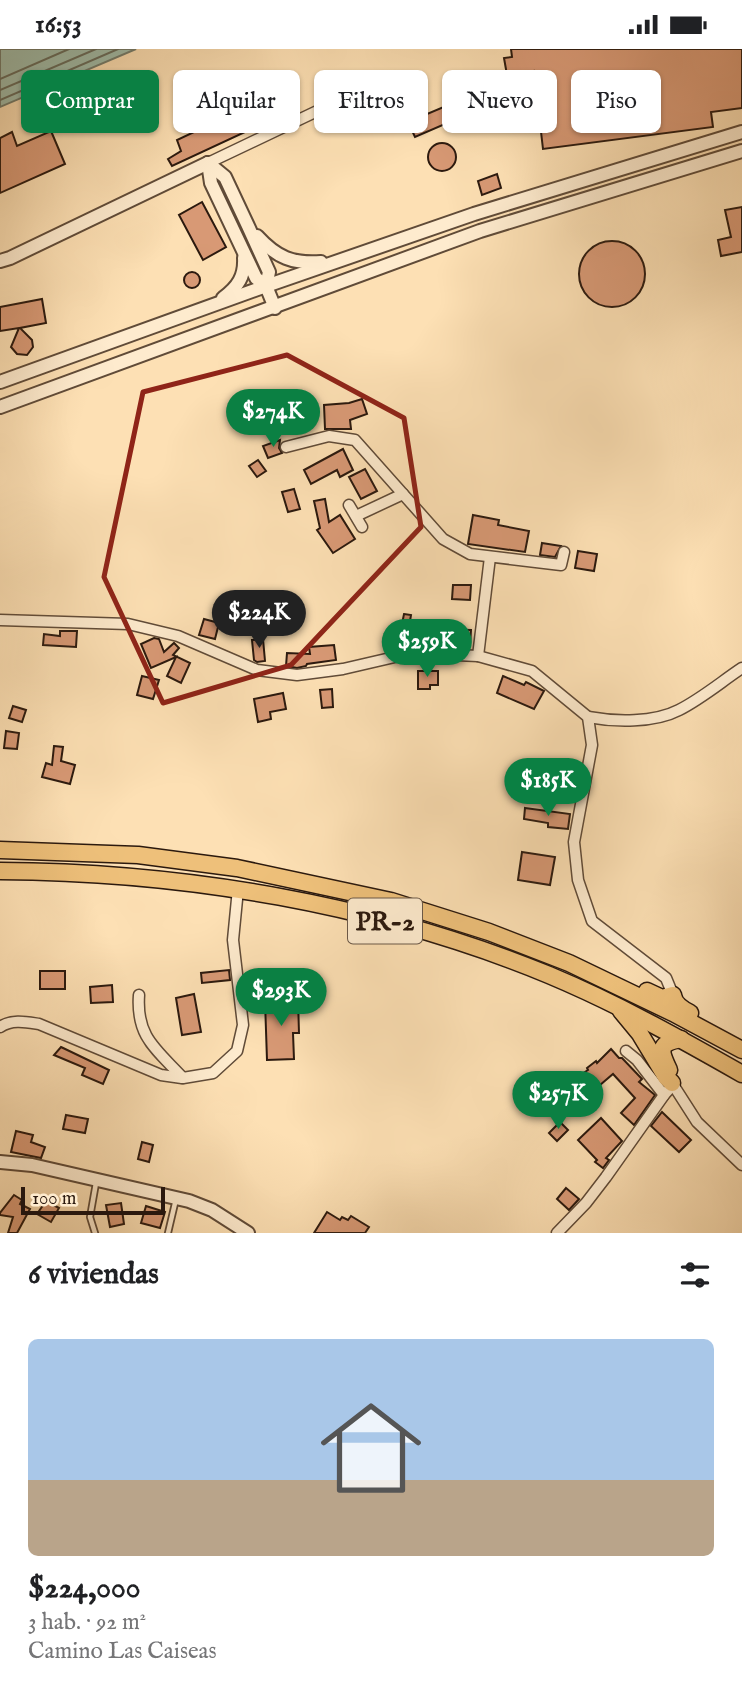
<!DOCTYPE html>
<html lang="es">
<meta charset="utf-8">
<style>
:root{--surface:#fff;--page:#f2f2f2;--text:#202124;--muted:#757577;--accent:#0b8043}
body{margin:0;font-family:"IM FELL English",serif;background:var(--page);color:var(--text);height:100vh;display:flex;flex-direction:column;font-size:26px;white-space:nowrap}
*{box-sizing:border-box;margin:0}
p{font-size:23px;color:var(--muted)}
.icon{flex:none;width:38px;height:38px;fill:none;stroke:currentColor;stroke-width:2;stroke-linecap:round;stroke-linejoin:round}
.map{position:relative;height:1184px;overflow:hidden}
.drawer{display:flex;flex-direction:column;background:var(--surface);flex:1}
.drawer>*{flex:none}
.banner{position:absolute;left:21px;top:21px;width:700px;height:63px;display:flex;gap:14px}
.scale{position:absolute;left:21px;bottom:18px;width:144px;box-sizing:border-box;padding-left:7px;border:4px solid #2b190e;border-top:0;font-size:19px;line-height:24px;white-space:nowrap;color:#2b190e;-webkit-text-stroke:5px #feebce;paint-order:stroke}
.price{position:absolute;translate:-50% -60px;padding:0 16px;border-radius:24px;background:var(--accent);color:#fff;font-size:23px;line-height:46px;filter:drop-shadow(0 2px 4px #0008)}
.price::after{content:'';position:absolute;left:50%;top:42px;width:21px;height:16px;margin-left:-10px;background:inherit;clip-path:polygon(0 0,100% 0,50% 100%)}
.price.active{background:#222;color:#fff}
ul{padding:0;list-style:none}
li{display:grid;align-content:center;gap:14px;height:371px;padding:0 28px}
li span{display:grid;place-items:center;height:217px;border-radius:10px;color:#555}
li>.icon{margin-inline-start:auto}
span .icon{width:126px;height:126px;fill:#fffc;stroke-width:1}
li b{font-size:30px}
h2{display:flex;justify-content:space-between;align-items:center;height:84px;padding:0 28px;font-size:30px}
.pill{padding:0 24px;border-radius:10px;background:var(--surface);box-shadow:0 2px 5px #0004;font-size:24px;line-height:63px}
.pill.active{background:var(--accent);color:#fff}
.status{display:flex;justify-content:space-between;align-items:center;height:49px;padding:0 35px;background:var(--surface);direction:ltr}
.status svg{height:19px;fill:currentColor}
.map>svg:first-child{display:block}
.water{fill:#9fbdab;stroke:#717b6c;stroke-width:2}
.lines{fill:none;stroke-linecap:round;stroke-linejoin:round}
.shore{stroke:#656b5c;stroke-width:2}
.building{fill:#d89975;stroke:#2b190e;stroke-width:2}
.service-casing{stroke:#604b38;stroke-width:8}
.minor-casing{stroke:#604b38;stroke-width:13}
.tertiary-casing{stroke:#604b38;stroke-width:16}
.trunk-casing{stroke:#2b190e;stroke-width:19}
.service{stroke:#feebce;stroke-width:4.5}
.minor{stroke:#feebce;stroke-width:10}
.tertiary{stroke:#feebce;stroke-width:12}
.trunk{stroke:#eec07a;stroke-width:16}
.marked{fill:none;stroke:#8f2418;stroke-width:5;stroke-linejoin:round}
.labels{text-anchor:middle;stroke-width:5;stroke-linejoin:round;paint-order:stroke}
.shield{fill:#feebce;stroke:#6a5848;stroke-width:2}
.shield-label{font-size:26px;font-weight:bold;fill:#2b190e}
</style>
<div class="status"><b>16:53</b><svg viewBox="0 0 49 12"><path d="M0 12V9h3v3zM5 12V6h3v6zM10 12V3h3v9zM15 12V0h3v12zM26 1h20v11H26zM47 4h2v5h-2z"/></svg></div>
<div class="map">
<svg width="742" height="1184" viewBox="0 0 742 1184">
<rect width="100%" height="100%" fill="#fde0b4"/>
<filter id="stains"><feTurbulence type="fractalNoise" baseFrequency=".00286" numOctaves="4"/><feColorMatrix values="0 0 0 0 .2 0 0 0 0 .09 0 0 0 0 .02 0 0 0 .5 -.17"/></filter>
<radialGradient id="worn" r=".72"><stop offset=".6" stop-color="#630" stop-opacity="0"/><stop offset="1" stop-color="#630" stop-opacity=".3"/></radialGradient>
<polygon class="water" points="0,0 136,0 0,58"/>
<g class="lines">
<g class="shore">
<polyline points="0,30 69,0"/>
<polyline points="0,41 96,0"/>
<polyline points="0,51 118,0"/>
</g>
</g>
<g class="building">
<polygon points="511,0 742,0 742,59 711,63 713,78 543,100 534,22 507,26 504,9 512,8"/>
<polygon points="283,41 292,61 172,117 168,110 181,102 177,91"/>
<polygon points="453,54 459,69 415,88 408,73"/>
<polygon points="51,82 65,115 0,144 0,89 12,83 17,97"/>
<circle cx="442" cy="108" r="14"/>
<polygon points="497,125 501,139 482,146 478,132"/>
<polygon points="202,153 226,198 203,211 179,166"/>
<polygon points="742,158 742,203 721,207 718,191 731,188 725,161"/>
<circle cx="612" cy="225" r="33"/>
<circle cx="192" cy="231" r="8"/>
<polygon points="42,250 46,274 20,279 32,291 33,298 27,306 17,305 11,298 19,279 0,282 0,258"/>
<polygon points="362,350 367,365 350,371 351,380 325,380 324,356 349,354"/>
<polygon points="280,391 279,399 282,404 268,409 263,397"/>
<polygon points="343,400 353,421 340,428 337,421 311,435 304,421"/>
<polygon points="258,411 266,422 257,428 249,417"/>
<polygon points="365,420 377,442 361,450 349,428"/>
<polygon points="294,440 300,460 288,463 282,443"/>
<polygon points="325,450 329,473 340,466 355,490 333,504 317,481 320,479 314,452"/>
<polygon points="473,466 499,471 498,476 529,482 525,503 468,495"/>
<polygon points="542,494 561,497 555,508 540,506"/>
<polygon points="578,502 597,505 594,522 575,519"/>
<polygon points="453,536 471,536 470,551 452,550"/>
<polygon points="404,565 411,566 410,572 431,575 430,580 471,581 470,596 422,594 423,585 410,583 407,586 400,585"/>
<polygon points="204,570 219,574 215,590 199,586"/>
<polygon points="60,582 77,582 76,598 43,596 44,585 60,587"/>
<polygon points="154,589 159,590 164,603 174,594 179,599 173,606 190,614 181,634 167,627 176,608 151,619 141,595"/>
<polygon points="263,590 265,612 257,613 254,611 252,591"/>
<polygon points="334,596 336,611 307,615 306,617 297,619 286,617 287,604 310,605 309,598"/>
<polygon points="418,622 438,622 438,636 430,636 430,640 418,640"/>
<polygon points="142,627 159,631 153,650 137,646"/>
<polygon points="503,627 524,636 526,633 544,642 534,660 497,644"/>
<polygon points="332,640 333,658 322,659 320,641"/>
<polygon points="283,644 286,660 270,663 271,670 258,673 254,650"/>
<polygon points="13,657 26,661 22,673 9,669"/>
<polygon points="6,682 19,684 17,700 4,699"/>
<polygon points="54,697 63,698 61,712 75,716 70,735 42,728 46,714 52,716"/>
<polygon points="525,759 570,765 568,780 548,778 548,774 524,770"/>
<polygon points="522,803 555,808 550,836 518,831"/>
<polygon points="229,921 230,931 202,934 201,924"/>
<rect x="40" y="922" width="25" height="18"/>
<polygon points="112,936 113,953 91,954 90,938"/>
<polygon points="194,945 201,983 182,986 176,949"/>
<polygon points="298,950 299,984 293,984 294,1010 267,1011 265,952"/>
<polygon points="61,998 109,1021 103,1035 82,1026 85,1019 54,1006"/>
<polygon points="611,1000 619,1009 622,1009 642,1030 639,1033 655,1046 634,1076 621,1064 635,1049 613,1025 600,1036 598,1033 560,1058 552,1044 588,1021 587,1019 596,1012 597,1014"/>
<polygon points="662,1063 691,1091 679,1103 651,1077"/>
<polygon points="66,1066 88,1070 85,1084 63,1080"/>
<polygon points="601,1069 622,1092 606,1109 609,1111 603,1119 595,1113 597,1111 578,1091"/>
<polygon points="560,1073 568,1081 557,1092 549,1084"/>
<polygon points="16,1082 33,1086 31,1093 45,1098 41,1109 11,1103"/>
<polygon points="142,1093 153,1096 149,1113 138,1110"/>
<polygon points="566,1139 579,1150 569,1161 557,1150"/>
<polygon points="14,1146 22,1151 20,1155 30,1160 17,1184 8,1184 13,1168 0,1166 0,1164"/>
<polygon points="46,1152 59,1159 51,1173 37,1165"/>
<polygon points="121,1154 124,1175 110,1178 106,1156"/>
<polygon points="146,1157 165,1163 160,1179 141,1174"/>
<polygon points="327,1163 340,1171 342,1168 348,1171 351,1167 369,1178 365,1184 314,1184"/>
</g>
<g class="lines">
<defs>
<g id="service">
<polyline points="95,1184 90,1168 96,1134"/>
<polyline points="168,1184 176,1150"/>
</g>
<g id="minor">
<polyline points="208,114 332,55"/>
<polyline points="286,398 329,387 355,391 443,490 470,505 561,516 564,503"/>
<polyline points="349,456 362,478"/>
<polyline points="356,467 403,445"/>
<polyline points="0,571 128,575 178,587 257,621 297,626 343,620 412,604 478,607 532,622 588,668 592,696 574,793 578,831 592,872 666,929 673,946"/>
<polyline points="478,607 490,508"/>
<path d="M 588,668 C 615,673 654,674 679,661 C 701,650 721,633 742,619"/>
<path d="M 139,946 C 136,988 156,1000 183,1029 L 213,1024 L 237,1002 L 243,976 L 233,891 L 238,840"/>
<path d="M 0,978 C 12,970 26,973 39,975 L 161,1026 L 182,1029"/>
<polyline points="626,1002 637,1011 664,1046"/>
<polyline points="672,1034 697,1073 742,1116"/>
<polyline points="557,1184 586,1154 606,1128 664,1046 673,1036"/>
</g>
<g id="tertiary">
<polyline points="208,114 211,134 256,229 266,237 275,259"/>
<polyline points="208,114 225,128 248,177 269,223 266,237"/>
<path d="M 257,187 C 277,209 293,215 321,213"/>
<polyline points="0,212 10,209 208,114"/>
<path d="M 223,249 C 238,238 245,227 244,209"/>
<polyline points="0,333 266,237 474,165 742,83"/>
<polyline points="0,358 480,182 742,102"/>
<polyline points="0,1113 32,1116 189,1152 212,1161 248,1184"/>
</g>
<g id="trunk">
<polyline points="0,801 138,806 237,819 391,852 489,883 569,914 673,964 742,1001"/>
<path d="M 0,822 C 185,823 377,855 549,926 C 616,954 679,989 742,1025"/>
<path d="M 647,942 L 662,949 L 673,946 C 674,955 682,960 690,964"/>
<polyline points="621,962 640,985 666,1028 672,1034"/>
<path d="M 669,1021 C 660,1002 657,994 681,990"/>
</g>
</defs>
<use href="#service" class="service-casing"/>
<use href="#minor" class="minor-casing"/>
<use href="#tertiary" class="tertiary-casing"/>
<use href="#trunk" class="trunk-casing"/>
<use href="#service" class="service"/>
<use href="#minor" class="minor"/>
<use href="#tertiary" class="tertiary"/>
<use href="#trunk" class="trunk"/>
</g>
<path class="marked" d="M 287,306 L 404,369 L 421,478 L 291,616 L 163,654 L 104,528 L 143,343 Z"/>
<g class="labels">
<rect class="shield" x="348" y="849.5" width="74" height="45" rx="5"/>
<g class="shield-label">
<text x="385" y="881">PR-2</text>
</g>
</g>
<rect width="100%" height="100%" filter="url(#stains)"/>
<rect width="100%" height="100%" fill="url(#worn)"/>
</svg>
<div class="scale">100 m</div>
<b class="price" style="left:273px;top:400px">$274K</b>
<b class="price active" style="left:259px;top:601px">$224K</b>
<b class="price" style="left:427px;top:630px">$259K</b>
<b class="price" style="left:548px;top:769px">$185K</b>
<b class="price" style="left:281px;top:979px">$293K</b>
<b class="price" style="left:558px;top:1082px">$257K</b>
<div class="banner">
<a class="pill active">Comprar</a>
<a class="pill">Alquilar</a>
<a class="pill">Filtros</a>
<a class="pill">Nuevo</a>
<a class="pill">Piso</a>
</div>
</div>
<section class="drawer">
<h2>6 viviendas<svg class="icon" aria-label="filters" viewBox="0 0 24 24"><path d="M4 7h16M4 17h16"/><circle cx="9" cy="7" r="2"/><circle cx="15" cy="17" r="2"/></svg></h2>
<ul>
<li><span style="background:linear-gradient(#a9c7e8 65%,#b9a48a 0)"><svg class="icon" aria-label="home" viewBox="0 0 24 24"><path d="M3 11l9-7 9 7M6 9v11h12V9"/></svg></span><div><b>$224,000</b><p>3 hab. · 92 m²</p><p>Camino Las Caiseas</p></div></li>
</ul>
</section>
